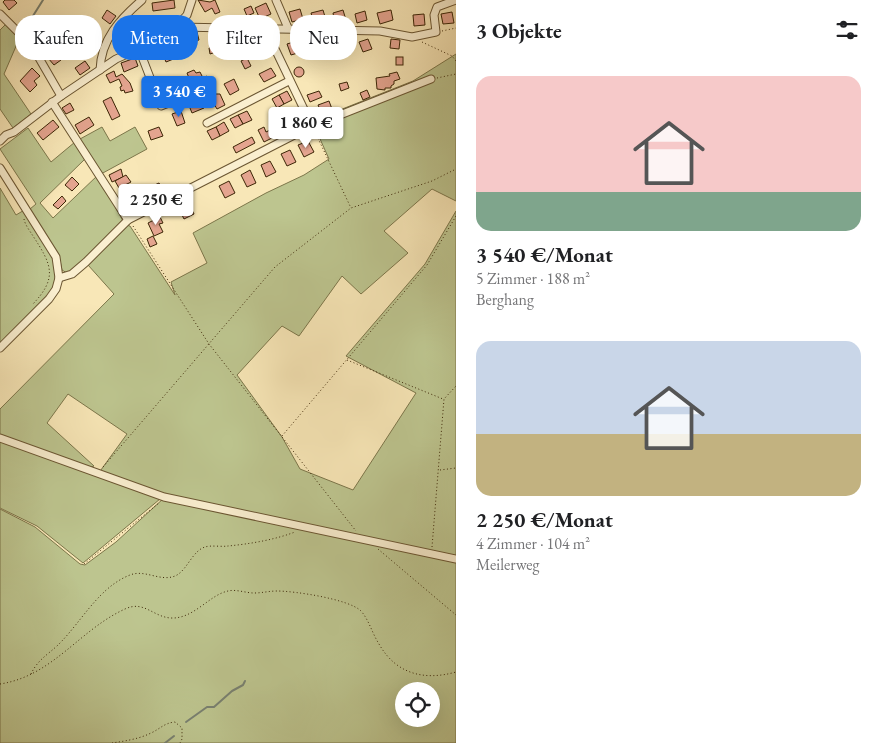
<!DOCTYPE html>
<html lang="de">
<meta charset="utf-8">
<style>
:root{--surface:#fff;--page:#f6f6f6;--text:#202124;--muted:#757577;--accent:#1a73e8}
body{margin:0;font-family:"EB Garamond",serif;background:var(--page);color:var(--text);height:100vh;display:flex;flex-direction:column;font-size:19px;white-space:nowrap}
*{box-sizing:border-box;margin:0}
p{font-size:16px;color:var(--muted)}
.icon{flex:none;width:28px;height:28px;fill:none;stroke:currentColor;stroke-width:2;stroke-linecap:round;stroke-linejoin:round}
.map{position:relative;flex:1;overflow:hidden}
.sheet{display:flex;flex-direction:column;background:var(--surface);width:425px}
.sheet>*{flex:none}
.guide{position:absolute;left:15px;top:15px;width:365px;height:45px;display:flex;gap:10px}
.tools{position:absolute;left:395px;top:682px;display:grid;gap:10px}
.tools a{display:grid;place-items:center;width:45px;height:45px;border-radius:50%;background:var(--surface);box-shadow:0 5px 20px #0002;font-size:25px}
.price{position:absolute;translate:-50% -42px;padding:0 11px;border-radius:5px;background:#fff;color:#222;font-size:16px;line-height:32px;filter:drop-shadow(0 1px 2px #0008)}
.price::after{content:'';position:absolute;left:50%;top:30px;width:15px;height:11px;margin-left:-8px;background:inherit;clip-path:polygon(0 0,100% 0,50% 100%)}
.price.active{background:var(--accent);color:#fff}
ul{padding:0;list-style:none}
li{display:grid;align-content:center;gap:10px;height:265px;padding:0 20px}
li span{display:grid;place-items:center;height:155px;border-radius:15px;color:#555}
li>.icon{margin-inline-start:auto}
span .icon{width:90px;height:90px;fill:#fffc;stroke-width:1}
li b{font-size:21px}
h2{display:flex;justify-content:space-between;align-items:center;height:60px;padding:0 20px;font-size:21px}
.chip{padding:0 18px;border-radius:20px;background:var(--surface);box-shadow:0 5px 20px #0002;font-size:18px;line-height:45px}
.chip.active{background:var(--accent);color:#fff}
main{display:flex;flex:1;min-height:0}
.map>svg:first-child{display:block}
.green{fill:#bdc58f;stroke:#7c764a;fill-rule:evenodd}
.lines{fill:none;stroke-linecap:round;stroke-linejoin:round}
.stream{stroke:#798171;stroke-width:2}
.building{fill:#e4a48f;stroke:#3c2606}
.minor-casing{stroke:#6b5632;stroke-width:9}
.path{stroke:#3c2606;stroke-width:1;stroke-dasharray:1 2.5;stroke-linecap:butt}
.minor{stroke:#faefd0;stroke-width:7}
</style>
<main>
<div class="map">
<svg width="456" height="743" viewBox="0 0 456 743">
<rect width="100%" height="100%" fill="#f8e7b7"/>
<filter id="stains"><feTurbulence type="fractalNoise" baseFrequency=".004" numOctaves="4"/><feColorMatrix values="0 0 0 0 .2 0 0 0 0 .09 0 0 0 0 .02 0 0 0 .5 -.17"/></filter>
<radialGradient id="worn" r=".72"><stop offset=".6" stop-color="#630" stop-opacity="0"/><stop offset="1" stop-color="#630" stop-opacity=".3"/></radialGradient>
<g class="green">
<polygon points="6,24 20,37 4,74 31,114 13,128 0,109 0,30"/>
<path d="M 456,54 L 456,201 L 432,189 L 384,231 L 408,253 L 361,294 L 342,276 L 299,336 L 282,326 L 237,375 L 282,437 L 300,469 L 353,490 L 416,393 L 346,356 L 425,264 L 456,211 L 456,743 L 0,743 L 0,509 L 35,527 L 80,564 L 85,565 L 116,542 L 164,498 L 98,474 L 127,434 L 68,394 L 47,423 L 94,466 L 89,468 L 0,435 L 0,409 L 114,294 L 88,265 L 126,225 L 130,226 L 175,295 L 171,282 L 207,263 L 193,233 L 266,193 L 304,175 L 329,159 L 312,121 L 413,81 ZM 404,691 L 431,691 L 431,719 L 404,719 Z"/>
<polygon points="102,127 110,141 135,127 147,149 101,174 80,139"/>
<polygon points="28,128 51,162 75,142 85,159 40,203 53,218 98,175 123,221 73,271 67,273 62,270 59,256 30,209 36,204 0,149"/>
<polygon points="0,188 16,215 26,209 56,257 56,289 0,348"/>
<polygon points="0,440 160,499 83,563 37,526 0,508"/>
</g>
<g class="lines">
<g class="stream">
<polyline points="26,27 43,0"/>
<polyline points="186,722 207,707 214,707 232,691 243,685 245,681"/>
<polyline points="165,743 174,736"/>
</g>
</g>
<g class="building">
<polygon points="5,0 14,0 17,3 9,10 3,2"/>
<polygon points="174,0 175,8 153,11 152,3"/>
<polygon points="198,0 210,2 215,0 220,12 215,14 212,8 205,12"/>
<polygon points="266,3 271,14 260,19 255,8"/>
<polygon points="251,6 254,13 247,16 244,9"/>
<polygon points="300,9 303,19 292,22 289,12"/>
<polygon points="107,10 116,16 110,24 102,18"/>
<polygon points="323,10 326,20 314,23 311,13"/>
<polygon points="343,10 346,20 335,23 333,13"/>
<polygon points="391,10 393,20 380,24 377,13"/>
<polygon points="365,11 367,20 357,23 355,14"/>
<polygon points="452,12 454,23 443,24 441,14"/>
<polygon points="424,14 425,25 414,26 413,15"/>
<polygon points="153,22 155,29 140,33 138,26"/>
<polygon points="94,23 100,27 95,34 89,29"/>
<polygon points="197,32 199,40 182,45 179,37"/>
<polygon points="55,35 62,43 56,48 49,39"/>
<polygon points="217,36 222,38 222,46 216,46 216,52 210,54 209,48 212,47 211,38"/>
<polygon points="350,39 353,48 345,51 342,41"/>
<polygon points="368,39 372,49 363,52 359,42"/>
<polygon points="391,39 400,40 399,49 390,48"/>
<polygon points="297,41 301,52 291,55 287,44"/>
<polygon points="325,41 329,49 321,52 317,44"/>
<polygon points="250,42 253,47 263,42 266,49 247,58 240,46"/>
<polygon points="336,46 337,52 328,55 326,50"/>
<polygon points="155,47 158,54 151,58 147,51"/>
<polygon points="171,48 176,58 166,62 162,52"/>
<polygon points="56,53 61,60 54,65 48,58"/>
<rect x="396" y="57" width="7" height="8"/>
<polygon points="135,58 138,66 124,72 121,63"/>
<polygon points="247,58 251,66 245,69 241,61"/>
<polygon points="85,61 90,68 80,75 75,68"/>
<circle cx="299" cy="72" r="5"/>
<polygon points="32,68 40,76 34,81 37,85 30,92 20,81"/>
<polygon points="271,68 276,76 264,82 259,74"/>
<polygon points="194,70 196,73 200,72 203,78 207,76 210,81 201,85 199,80 191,83 187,73"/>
<polygon points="114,71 116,77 122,74 130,83 133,91 125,93 124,90 121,91 120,87 122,86 119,79 110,83 106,75"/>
<polygon points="397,72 400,79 394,81 394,84 391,86 391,88 385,88 385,90 377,89 376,78 390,76 389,74"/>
<polygon points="172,79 179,92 169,96 168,92 165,93 162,84"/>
<polygon points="234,79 239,90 230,95 224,84"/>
<polygon points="347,82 349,88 341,91 339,84"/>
<polygon points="367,90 370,97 363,100 360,93"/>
<polygon points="287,91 292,100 284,104 279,95"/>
<polygon points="319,91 322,97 310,102 307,95"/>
<polygon points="216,94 220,94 225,105 217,109 211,99"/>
<polygon points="279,95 284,104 277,108 272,99"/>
<polygon points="111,97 120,116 112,120 103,101"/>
<polygon points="200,99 204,108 192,113 188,103"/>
<polygon points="329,101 332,109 322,114 318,105"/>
<polygon points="70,103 74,110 66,114 62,108"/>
<polygon points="297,110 301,118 289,124 285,117"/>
<polygon points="181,111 185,123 177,126 172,114"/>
<polygon points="247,111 252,120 243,124 238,115"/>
<polygon points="238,115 243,124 235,128 230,119"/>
<polygon points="89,117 94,125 80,134 75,125"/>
<polygon points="53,120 59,127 43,140 37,133"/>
<polygon points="224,122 229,131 220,136 216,127"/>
<polygon points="159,127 163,136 151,140 148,131"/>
<polygon points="216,127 220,136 212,140 207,131"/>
<polygon points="264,127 266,132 272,129 276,136 264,142 258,130"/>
<polygon points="252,137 255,143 236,153 233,147"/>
<polygon points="308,141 314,152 304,157 298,145"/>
<polygon points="290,150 296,162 287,166 281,154"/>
<polygon points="270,161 276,172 266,177 261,165"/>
<polygon points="121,169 123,177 112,182 109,175"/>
<polygon points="250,170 256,183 247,187 241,175"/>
<polygon points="126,175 131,182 119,188 115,181"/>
<polygon points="72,177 79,184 72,191 65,185"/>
<polygon points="229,181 235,193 225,198 219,186"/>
<polygon points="159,183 164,192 151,200 148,194 151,193 148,188"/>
<polygon points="62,196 66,201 58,209 53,205"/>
<polygon points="139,197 145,205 133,214 127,202"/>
<polygon points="188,202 194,214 184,219 178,207"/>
<polygon points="160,217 163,223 159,224 163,232 154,236 148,223"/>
<polygon points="153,236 157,244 150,247 147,239"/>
</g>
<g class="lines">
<defs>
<g id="minor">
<polyline points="276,0 288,28"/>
<polyline points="0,14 26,40 35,51 61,96"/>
<polyline points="178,27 380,31 412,37 436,32 434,15 437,7 456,0"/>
<polyline points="139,49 161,106 191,94"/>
<path d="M 100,70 C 101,39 120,19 142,0"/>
<polyline points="52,102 128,220"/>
<polyline points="207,123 289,81"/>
<polyline points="312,126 431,79"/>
<polyline points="0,141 6,135 14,132 61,96 116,59 166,37 187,15 192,0"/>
<polyline points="0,168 56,257 59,278 56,289 49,299 0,348"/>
<polyline points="59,278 72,274 86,262 128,220 312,126 265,28"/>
<polyline points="0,438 164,497 456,559"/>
</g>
</defs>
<use href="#minor" class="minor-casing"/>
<g class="path">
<polyline points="442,31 456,28"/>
<polyline points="422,42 452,56 456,61"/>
<polyline points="437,78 456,74"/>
<polyline points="315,132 351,208"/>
<path d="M 24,219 C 25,225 30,231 33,236 C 52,265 58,278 32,305"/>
<polyline points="133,226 209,344 356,531"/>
<polyline points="347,360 443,399"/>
<polyline points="282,436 427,265 456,216"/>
<polyline points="103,467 275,267 351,208 432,181 456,169"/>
<polyline points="440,470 456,468"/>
<polyline points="432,547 444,399 456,386"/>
<polyline points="378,549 456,615"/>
<polyline points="84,564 159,503"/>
<path d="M 31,674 C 38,659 49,654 59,644 C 82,621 99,587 130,575 C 145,569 160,582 175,576 C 187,571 192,551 205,547 C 211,545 221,547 228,546 C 249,544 274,540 295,532"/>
<path d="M 0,684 C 53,676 79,630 125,609 C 144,600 153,617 171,618 C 194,619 209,595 228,591 C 236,589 246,593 254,593 C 262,593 269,591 277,591 C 294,591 349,599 361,611 C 369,620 372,633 379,644 C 396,674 424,681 456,672"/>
<path d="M 112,743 C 125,741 139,739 151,733 C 160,729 164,723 175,722 L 182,728 L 182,739 L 180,743"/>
</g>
<use href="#minor" class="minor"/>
</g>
<rect width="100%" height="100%" filter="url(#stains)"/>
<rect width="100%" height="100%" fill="url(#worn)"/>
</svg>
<div class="tools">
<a><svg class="icon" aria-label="locate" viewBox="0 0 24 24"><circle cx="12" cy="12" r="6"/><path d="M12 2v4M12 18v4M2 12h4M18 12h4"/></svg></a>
</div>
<b class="price active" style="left:179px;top:118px">3 540 €</b>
<b class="price" style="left:306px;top:149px">1 860 €</b>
<b class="price" style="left:156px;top:226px">2 250 €</b>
<div class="guide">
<a class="chip">Kaufen</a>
<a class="chip active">Mieten</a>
<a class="chip">Filter</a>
<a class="chip">Neu</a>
</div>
</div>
<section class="sheet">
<h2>3 Objekte<svg class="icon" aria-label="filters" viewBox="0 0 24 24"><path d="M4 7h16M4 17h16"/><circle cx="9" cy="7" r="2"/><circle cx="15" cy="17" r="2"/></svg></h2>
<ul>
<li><span style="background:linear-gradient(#f6c9c9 75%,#7fa58c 0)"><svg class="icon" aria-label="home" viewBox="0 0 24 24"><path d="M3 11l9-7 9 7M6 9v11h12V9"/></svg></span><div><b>3 540 €/Monat</b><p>5 Zimmer · 188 m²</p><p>Berghang</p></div></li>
<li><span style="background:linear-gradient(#c9d6e8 60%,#c2b280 0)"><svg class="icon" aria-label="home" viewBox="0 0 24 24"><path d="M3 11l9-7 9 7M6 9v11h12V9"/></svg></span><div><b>2 250 €/Monat</b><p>4 Zimmer · 104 m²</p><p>Meilerweg</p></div></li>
</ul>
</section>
</main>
